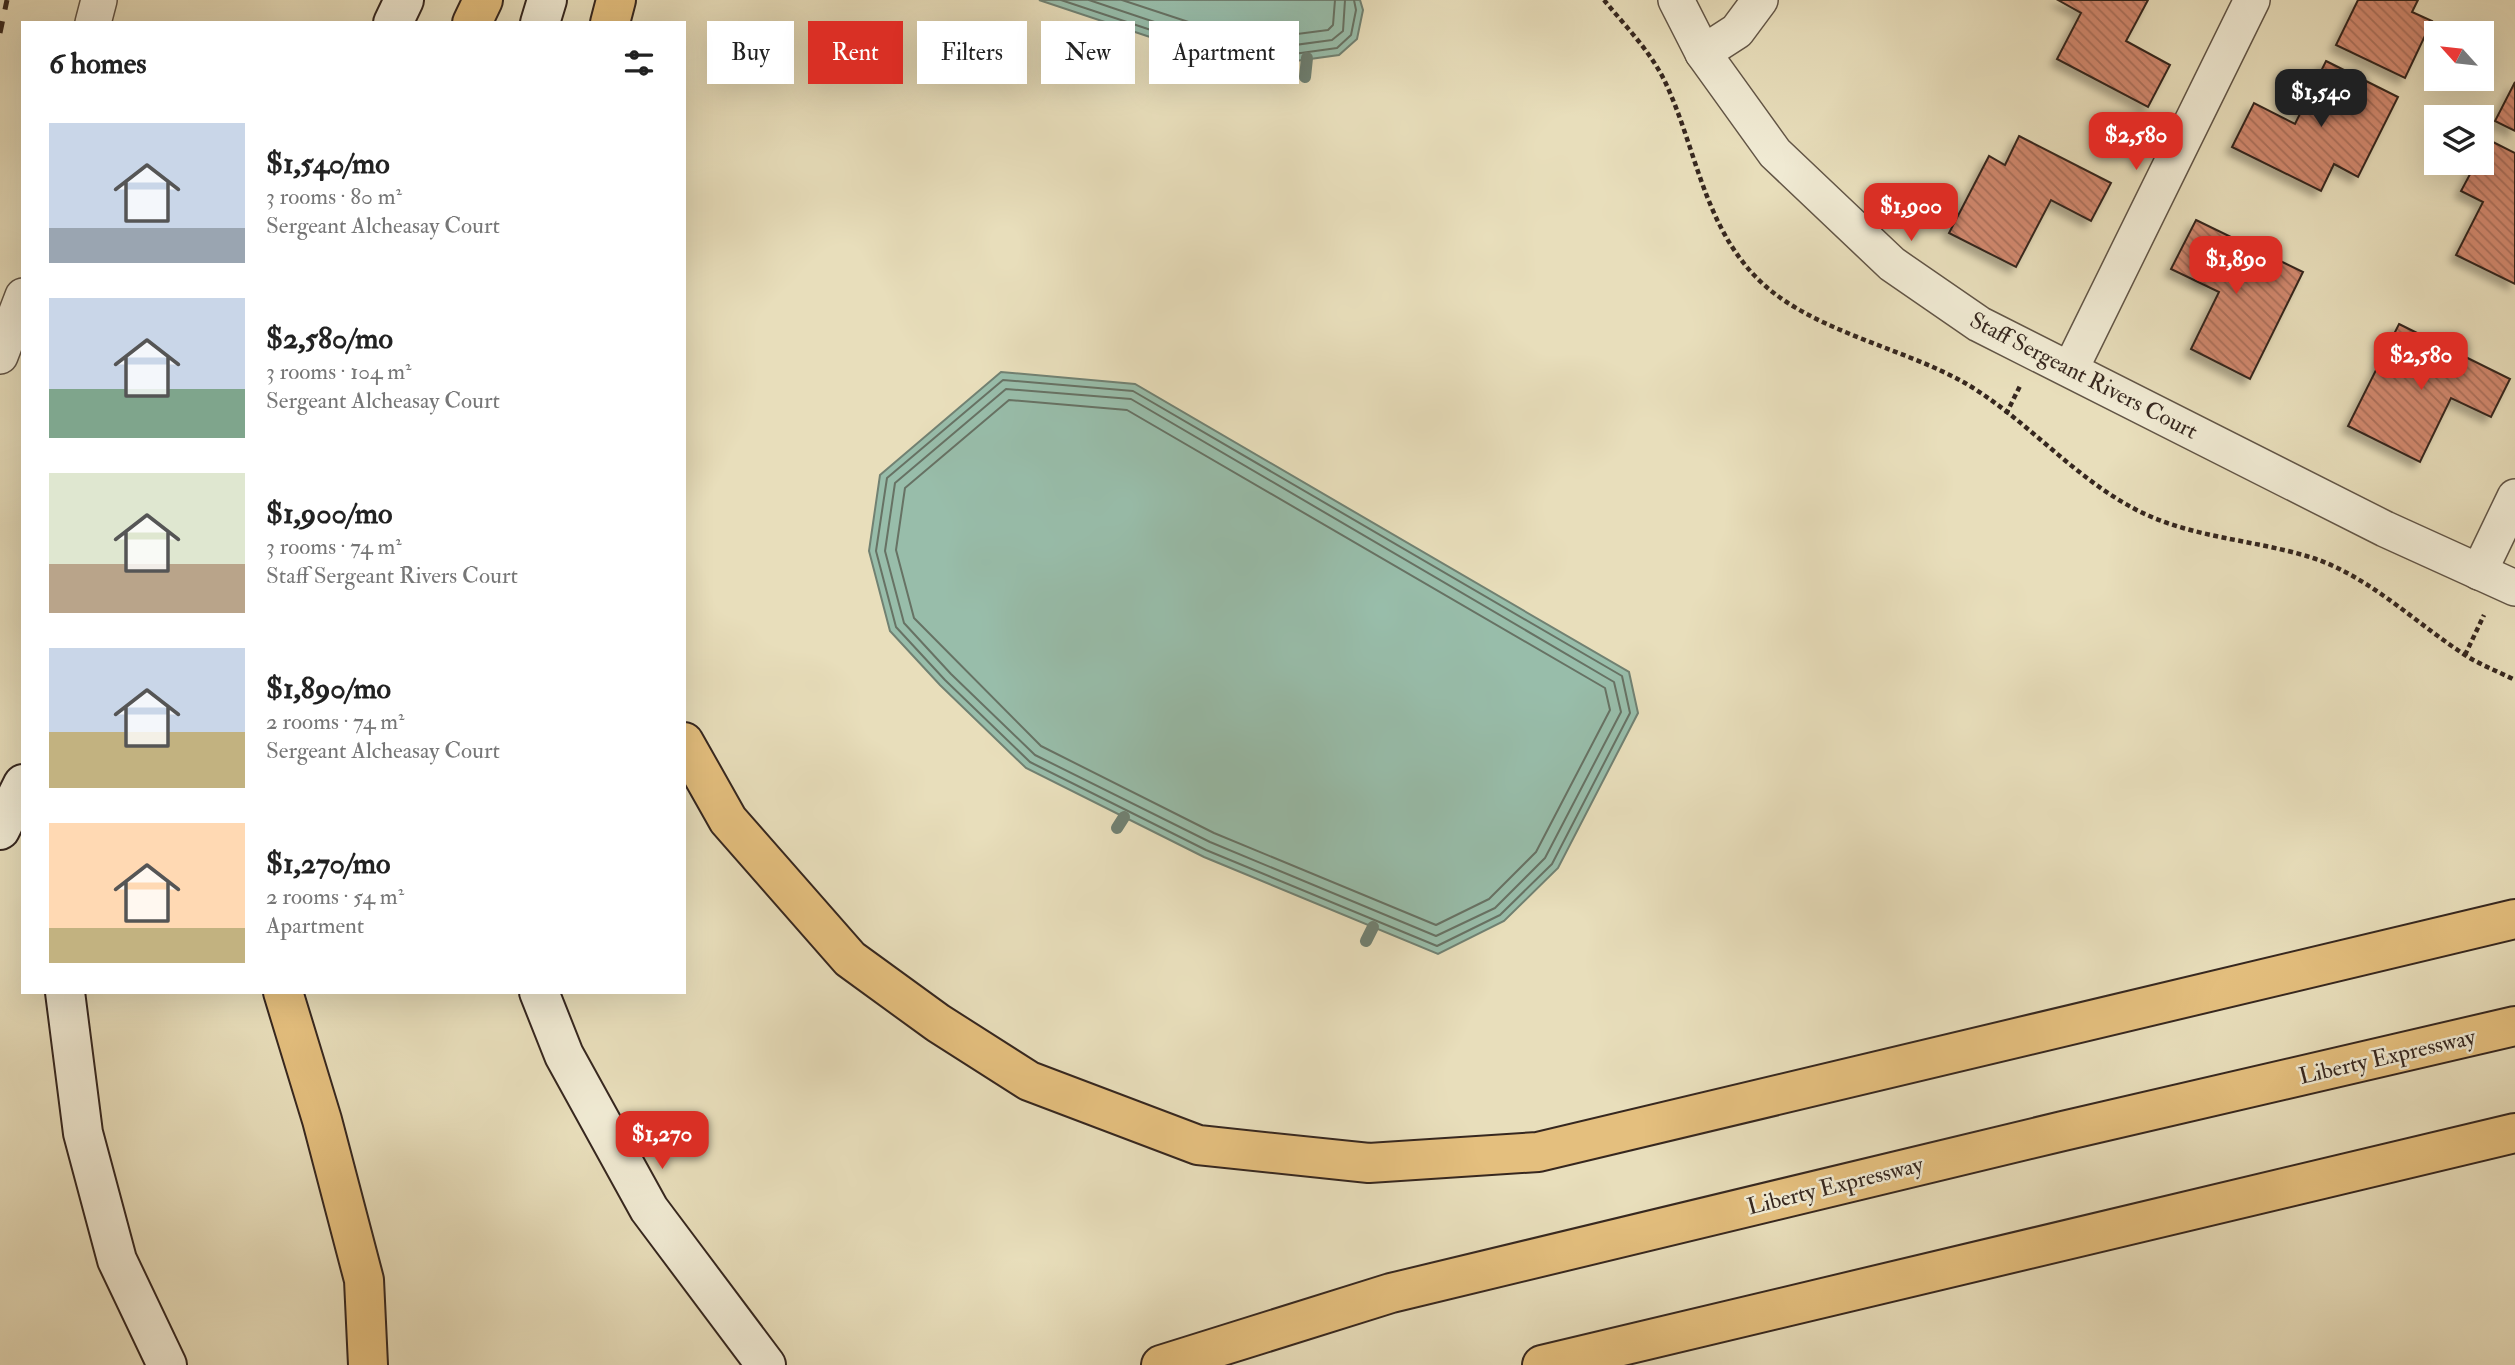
<!DOCTYPE html>
<meta charset="utf-8">
<style>
:root{--surface:#fff;--page:#f2f2f2;--text:#222;--muted:#767676;--accent:#d93025}
body{margin:0;font-family:"IM FELL Double Pica",serif;background:var(--page);color:var(--text);height:100vh;display:flex;flex-direction:column;font-size:26px;white-space:nowrap}
*{box-sizing:border-box;margin:0}
p{font-size:23px;color:var(--muted)}
.icon{flex:none;width:38px;height:38px;fill:none;stroke:currentColor;stroke-width:2;stroke-linecap:round;stroke-linejoin:round}
.map{position:relative;flex:1;overflow:hidden}
.drawer{position:absolute;left:21px;top:21px;width:665px;height:973px;display:flex;flex-direction:column;background:var(--surface);border-radius:0px;box-shadow:0 7px 28px #0002}
.drawer>*{flex:none}
.guide{position:absolute;left:707px;top:21px;width:665px;height:63px;display:flex;gap:14px}
.needle{width:46px;rotate:297deg}
.buttons{position:absolute;left:2424px;top:21px;display:grid;gap:14px}
.buttons a{display:grid;place-items:center;width:70px;height:70px;border-radius:0px;background:var(--surface);box-shadow:0 7px 28px #0002;font-size:35px}
.price{position:absolute;translate:-50% -60px;padding:0 16px;border-radius:14px;background:var(--accent);color:#fff;font-size:23px;line-height:46px;filter:drop-shadow(0 2px 4px #0008)}
.price::after{content:'';position:absolute;left:50%;top:42px;width:21px;height:16px;margin-left:-10px;background:inherit;clip-path:polygon(0 0,100% 0,50% 100%)}
.price.active{background:#222;color:#fff}
ul{padding:0;list-style:none}
li{display:flex;align-items:center;gap:21px;height:175px;padding:0 28px}
li span{display:grid;place-items:center;flex:none;width:196px;height:140px;border-radius:0px;color:#555}
li>.icon{margin-inline-start:auto}
span .icon{width:84px;height:84px;fill:#fffc;stroke-width:1}
li b{font-size:30px}
h2{display:flex;justify-content:space-between;align-items:center;height:84px;padding:0 28px;font-size:30px}
.chip{padding:0 24px;border-radius:0px;background:var(--surface);box-shadow:0 7px 28px #0002;font-size:24px;line-height:63px}
.chip.active{background:var(--accent);color:#fff}
.map>svg:first-child{display:block}
.water{fill:#98bdaa;stroke:#718172;stroke-width:2}
.lines{fill:none;stroke-linecap:round;stroke-linejoin:round}
.shore{stroke:#677264;stroke-width:2}
.stream{stroke:#718172;stroke-width:12}
.building{fill:url(#building-back-hatch);stroke:#36271f;stroke-width:2;filter:url(#shadow)}
.street-casing{stroke:#625546;stroke-width:38}
.secondary-casing{stroke:#36271f;stroke-width:42}
.highway-casing{stroke:#36271f;stroke-width:42}
.path{stroke:#36271f;stroke-width:4.5;stroke-dasharray:5 3.5;stroke-linecap:butt}
.street{stroke:#f0ead3;stroke-width:35}
.secondary{stroke:#f0ead3;stroke-width:38}
.highway{stroke:#e4bf7e;stroke-width:38}
.rail{stroke:#36271f;stroke-width:5;stroke-dasharray:12 12;stroke-linecap:butt}
.labels{text-anchor:middle;stroke-width:5;stroke-linejoin:round;paint-order:stroke}
.street-label{font-size:23px;fill:#36271f;stroke:#f0ead3}
</style>
<div class="map">
<svg width="2515" height="1365" viewBox="0 0 2515 1365">
<defs>
<pattern id="building-back-hatch" width="6" height="6" patternUnits="userSpaceOnUse" patternTransform="scale(1.75)"><rect width="6" height="6" fill="#d1886e"/><path d="M-1 5l2 2M0 0l6 6M5-1l2 2" fill="none" stroke="#aa6f5a"/></pattern>
<filter id="shadow"><feDropShadow dx="-6" dy="6" stdDeviation="3.5" flood-color="#0004"/></filter>
</defs>
<rect width="100%" height="100%" fill="#e8debb"/>
<filter id="stains"><feTurbulence type="fractalNoise" baseFrequency=".00286" numOctaves="4"/><feColorMatrix values="0 0 0 0 .2 0 0 0 0 .09 0 0 0 0 .02 0 0 0 .5 -.17"/></filter>
<radialGradient id="worn" r=".72"><stop offset=".6" stop-color="#630" stop-opacity="0"/><stop offset="1" stop-color="#630" stop-opacity=".3"/></radialGradient>
<g class="water">
<polygon points="1039,0 1360,0 1363,10 1357,39 1339,55 1259,66 1228,63"/>
<polygon points="1001,372 1135,384 1629,672 1638,713 1558,868 1504,921 1438,954 1204,857 1026,768 940,685 890,631 869,551 880,475"/>
</g>
<g class="lines">
<g class="shore">
<polyline points="1061,0 1229,56 1258,59 1337,48 1351,35 1356,10 1354,0"/>
<polyline points="1089,0 1232,48 1258,50 1332,40 1343,31 1345,0"/>
<polyline points="1122,0 1234,37 1258,39 1328,30 1333,25 1335,0"/>
<polygon points="1003,380 1133,391 1622,676 1630,713 1552,864 1500,915 1437,946 1206,850 1030,762 945,680 896,627 876,551 887,478"/>
<polygon points="1006,389 1131,399 1614,682 1621,712 1545,858 1495,908 1436,936 1210,842 1035,755 951,674 904,623 885,551 895,483"/>
<polygon points="1009,400 1127,410 1605,688 1610,710 1536,852 1489,899 1436,925 1214,833 1041,746 914,618 896,550 905,488"/>
</g>
<g class="stream">
<polyline points="1305,77 1307,58"/>
<polyline points="1117,828 1124,817"/>
<polyline points="1366,941 1373,927"/>
</g>
</g>
<g class="building">
<polygon points="2148,0 2126,41 2170,65 2148,107 2057,59 2081,13 2058,0"/>
<polygon points="2358,0 2418,0 2412,12 2432,21 2405,78 2336,45"/>
<polygon points="2326,61 2398,97 2358,177 2334,164 2321,191 2232,147 2254,103 2295,124"/>
<polygon points="2515,82 2515,131 2495,121"/>
<polygon points="2019,136 2111,183 2091,221 2051,200 2016,267 1949,233 1989,156 2005,165"/>
<polygon points="2487,139 2515,153 2515,284 2456,255 2483,202 2461,191 2476,163 2482,163 2482,151"/>
<polygon points="2196,220 2303,272 2250,379 2191,349 2219,292 2171,269"/>
<polygon points="2399,324 2510,379 2491,417 2451,398 2420,462 2348,426"/>
</g>
<g class="lines">
<defs>
<g id="street">
<polyline points="1676,0 1703,53 1775,153 1892,264 1979,324 2385,529 2515,588"/>
<polyline points="93,23 99,0"/>
<polyline points="1703,53 1737,31 1760,0"/>
<polyline points="0,356 23,296"/>
<polyline points="2071,368 2252,0"/>
<polyline points="2479,572 2515,497"/>
</g>
<g id="secondary">
<polyline points="393,23 404,0"/>
<polyline points="540,23 547,0"/>
<polyline points="0,830 23,784"/>
<polyline points="65,992 83,1133 117,1260 167,1365"/>
<polyline points="539,992 564,1055 649,1209 766,1365"/>
</g>
<g id="highway">
<polyline points="472,23 483,0"/>
<polyline points="610,23 616,0"/>
<polyline points="684,742 728,820 850,959 938,1023 1029,1081 1198,1145 1369,1163 1538,1152 2515,919"/>
<polyline points="283,992 322,1120 364,1280 368,1365"/>
<polyline points="1161,1365 1391,1293 2063,1131 2515,1026"/>
<polyline points="1542,1365 2515,1133"/>
</g>
</defs>
<use href="#street" class="street-casing"/>
<use href="#secondary" class="secondary-casing"/>
<use href="#highway" class="highway-casing"/>
<g class="path">
<path d="M 1604,0 C 1626,27 1653,54 1667,86 C 1696,150 1704,222 1754,275 C 1805,330 1900,346 1965,383 C 2025,418 2071,475 2133,508 C 2190,539 2256,539 2316,559 C 2370,578 2415,622 2462,653 C 2478,664 2497,671 2515,680"/>
<polyline points="2006,414 2020,386"/>
<polyline points="2465,655 2484,615"/>
</g>
<use href="#street" class="street"/>
<use href="#secondary" class="secondary"/>
<use href="#highway" class="highway"/>
<polyline class="rail" points="0,33 7,0"/>
</g>
<g class="labels">
<g class="street-label">
<text transform="translate(2084 375) rotate(27)" y="8">Staff Sergeant Rivers Court</text>
<text transform="translate(2387 1056) rotate(-13)" y="8">Liberty Expressway</text>
<text transform="translate(1835 1185) rotate(-14)" y="8">Liberty Expressway</text>
</g>
</g>
<rect width="100%" height="100%" filter="url(#stains)"/>
<rect width="100%" height="100%" fill="url(#worn)"/>
</svg>
<div class="buttons">
<a><svg class="needle" viewBox="-14 -14 28 28"><path d="M0-13l5 13h-10z" fill="#e53935"/><path d="M0 13l5-13h-10z" fill="#767676"/></svg></a>
<a><svg class="icon" aria-label="layers" viewBox="0 0 24 24"><path d="M12 4l9 5-9 5-9-5zM3 14l9 5 9-5"/></svg></a>
</div>
<b class="price active" style="left:2321px;top:129px">$1,540</b>
<b class="price" style="left:2136px;top:172px">$2,580</b>
<b class="price" style="left:1911px;top:243px">$1,900</b>
<b class="price" style="left:2236px;top:296px">$1,890</b>
<b class="price" style="left:2421px;top:392px">$2,580</b>
<b class="price" style="left:662px;top:1171px">$1,270</b>
<div class="guide">
<a class="chip">Buy</a>
<a class="chip active">Rent</a>
<a class="chip">Filters</a>
<a class="chip">New</a>
<a class="chip">Apartment</a>
</div>
<section class="drawer">
<h2>6 homes<svg class="icon" aria-label="filters" viewBox="0 0 24 24"><path d="M4 7h16M4 17h16"/><circle cx="9" cy="7" r="2"/><circle cx="15" cy="17" r="2"/></svg></h2>
<ul>
<li><span style="background:linear-gradient(#c9d6e8 75%,#9aa5b1 0)"><svg class="icon" aria-label="home" viewBox="0 0 24 24"><path d="M3 11l9-7 9 7M6 9v11h12V9"/></svg></span><div><b>$1,540/mo</b><p>3 rooms · 80 m²</p><p>Sergeant Alcheasay Court</p></div></li>
<li><span style="background:linear-gradient(#c9d6e8 65%,#7fa58c 0)"><svg class="icon" aria-label="home" viewBox="0 0 24 24"><path d="M3 11l9-7 9 7M6 9v11h12V9"/></svg></span><div><b>$2,580/mo</b><p>3 rooms · 104 m²</p><p>Sergeant Alcheasay Court</p></div></li>
<li><span style="background:linear-gradient(#dfe7d0 65%,#b9a48a 0)"><svg class="icon" aria-label="home" viewBox="0 0 24 24"><path d="M3 11l9-7 9 7M6 9v11h12V9"/></svg></span><div><b>$1,900/mo</b><p>3 rooms · 74 m²</p><p>Staff Sergeant Rivers Court</p></div></li>
<li><span style="background:linear-gradient(#c9d6e8 60%,#c2b280 0)"><svg class="icon" aria-label="home" viewBox="0 0 24 24"><path d="M3 11l9-7 9 7M6 9v11h12V9"/></svg></span><div><b>$1,890/mo</b><p>2 rooms · 74 m²</p><p>Sergeant Alcheasay Court</p></div></li>
<li><span style="background:linear-gradient(#ffd9b3 75%,#c2b280 0)"><svg class="icon" aria-label="home" viewBox="0 0 24 24"><path d="M3 11l9-7 9 7M6 9v11h12V9"/></svg></span><div><b>$1,270/mo</b><p>2 rooms · 54 m²</p><p>Apartment</p></div></li>
</ul>
</section>
</div>
